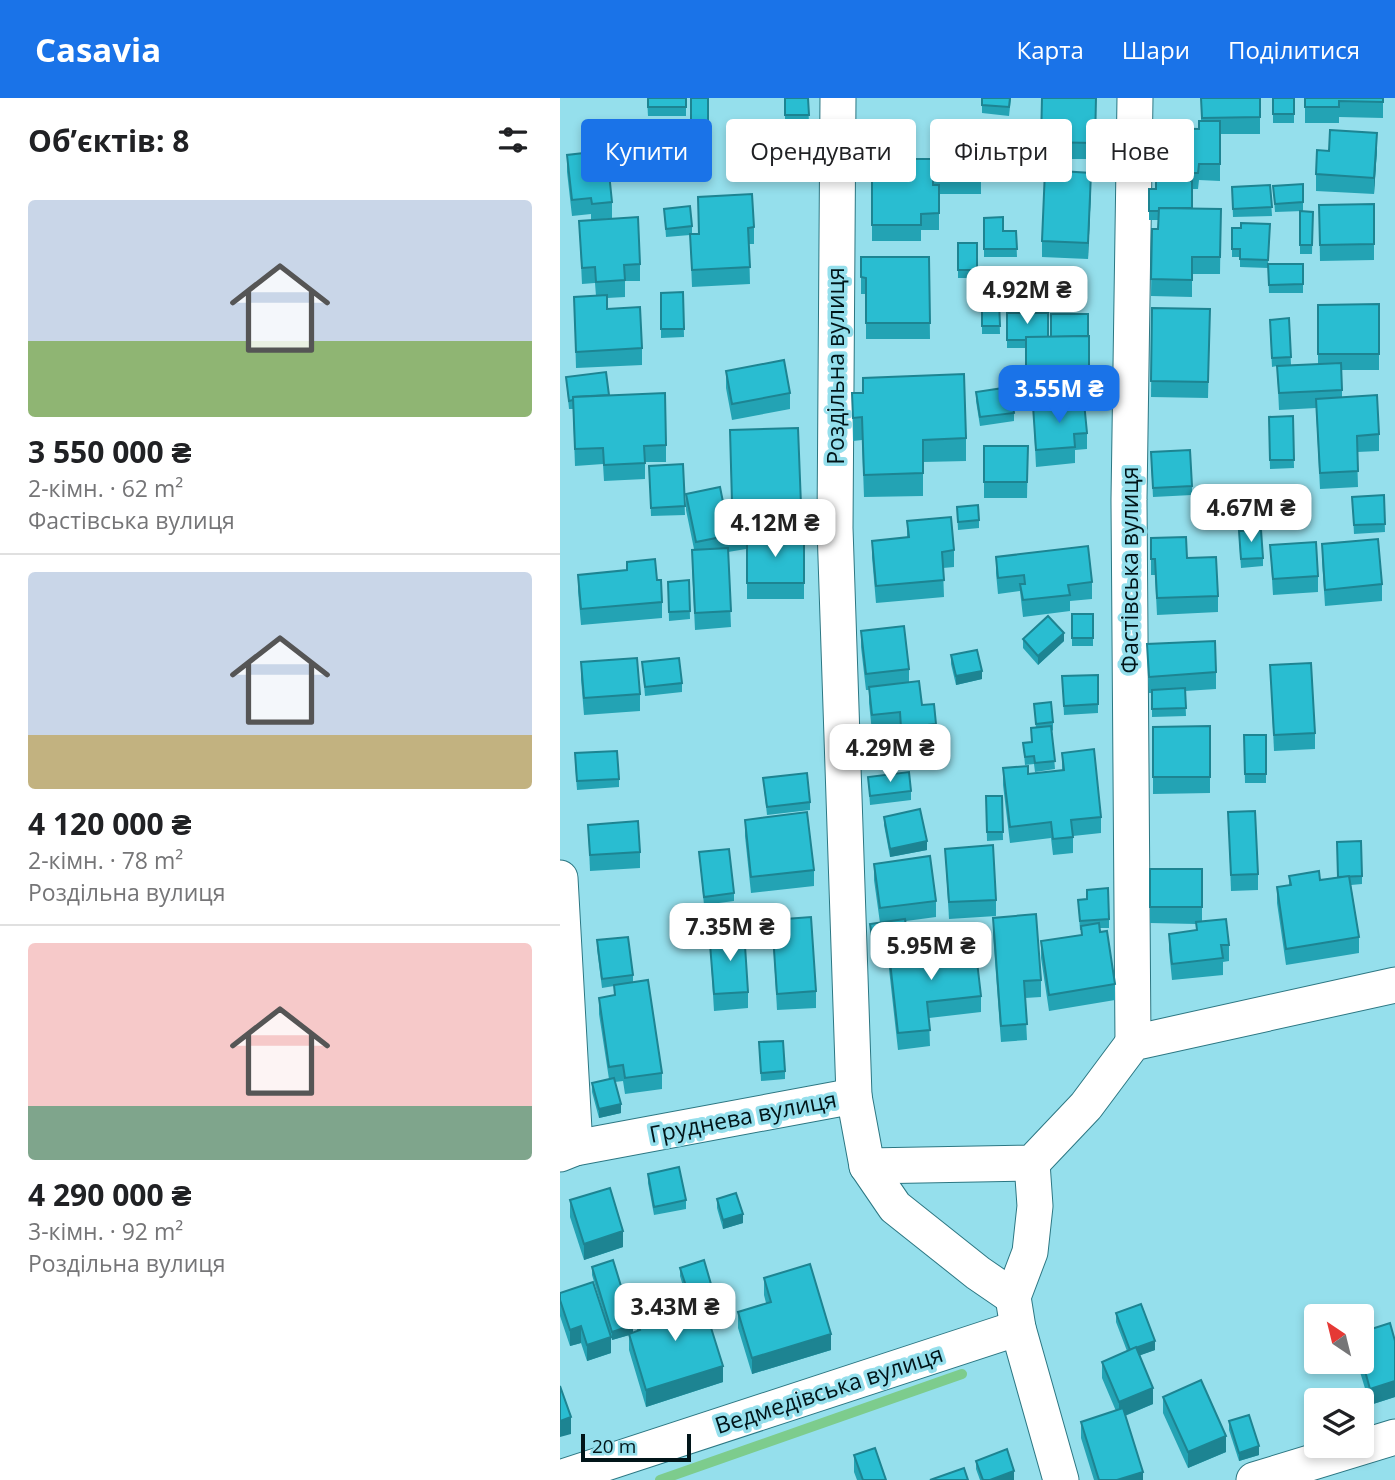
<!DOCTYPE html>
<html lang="uk">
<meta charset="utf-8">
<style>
:root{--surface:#fff;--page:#f2f2f2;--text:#202124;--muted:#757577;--line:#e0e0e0;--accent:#1a73e8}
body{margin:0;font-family:"Open Sans",sans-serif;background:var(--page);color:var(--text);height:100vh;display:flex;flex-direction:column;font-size:26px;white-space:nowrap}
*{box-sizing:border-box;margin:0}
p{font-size:23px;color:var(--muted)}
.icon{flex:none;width:38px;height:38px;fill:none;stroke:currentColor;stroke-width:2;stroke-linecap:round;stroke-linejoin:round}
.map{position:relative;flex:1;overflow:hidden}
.side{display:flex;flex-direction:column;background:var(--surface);width:560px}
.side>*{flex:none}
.top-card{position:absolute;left:21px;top:21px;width:665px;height:63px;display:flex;gap:14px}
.needle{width:46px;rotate:325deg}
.buttons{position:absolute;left:744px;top:1206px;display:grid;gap:14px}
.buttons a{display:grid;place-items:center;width:70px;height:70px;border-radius:7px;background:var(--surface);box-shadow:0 4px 10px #0003;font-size:35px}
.scale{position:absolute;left:21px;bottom:18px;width:110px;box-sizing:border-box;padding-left:7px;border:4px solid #011519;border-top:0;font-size:19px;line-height:24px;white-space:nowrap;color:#011519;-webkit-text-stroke:5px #95dfec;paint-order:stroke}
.price{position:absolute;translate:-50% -60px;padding:0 16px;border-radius:14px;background:#fff;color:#222;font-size:23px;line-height:46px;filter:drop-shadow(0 2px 4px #0008)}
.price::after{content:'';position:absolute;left:50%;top:42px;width:21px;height:16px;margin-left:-10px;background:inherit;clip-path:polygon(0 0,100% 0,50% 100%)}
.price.active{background:var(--accent);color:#fff}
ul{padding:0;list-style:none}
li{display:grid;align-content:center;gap:14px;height:371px;padding:0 28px}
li+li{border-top:2px solid var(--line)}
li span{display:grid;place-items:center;height:217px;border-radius:7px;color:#555}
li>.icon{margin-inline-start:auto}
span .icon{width:126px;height:126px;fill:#fffc;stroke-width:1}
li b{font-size:30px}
h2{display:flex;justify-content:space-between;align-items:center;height:84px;padding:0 28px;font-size:30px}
.chip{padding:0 24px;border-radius:7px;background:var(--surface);box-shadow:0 4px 10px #0003;font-size:24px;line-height:63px}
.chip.active{background:var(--accent);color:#fff}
header{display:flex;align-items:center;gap:42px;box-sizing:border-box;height:98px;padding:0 35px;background:var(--accent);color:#fff}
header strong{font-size:33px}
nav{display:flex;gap:38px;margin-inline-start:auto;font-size:24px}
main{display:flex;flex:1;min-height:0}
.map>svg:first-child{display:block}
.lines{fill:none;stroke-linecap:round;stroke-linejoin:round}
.stream{stroke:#7dcc8d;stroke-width:10}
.street-casing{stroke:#2c7783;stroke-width:37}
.street{stroke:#fff;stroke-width:35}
.wall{fill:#23a3b4}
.shaded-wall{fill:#1d8492}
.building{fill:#29bdd1;stroke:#1d8492;stroke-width:2}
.labels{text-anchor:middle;stroke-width:7;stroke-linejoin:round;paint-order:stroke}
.street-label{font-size:23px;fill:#011519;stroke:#95dfec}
</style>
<header>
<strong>Casavia</strong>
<nav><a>Карта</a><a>Шари</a><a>Поділитися</a></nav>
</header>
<main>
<section class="side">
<h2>Об’єктів: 8<svg class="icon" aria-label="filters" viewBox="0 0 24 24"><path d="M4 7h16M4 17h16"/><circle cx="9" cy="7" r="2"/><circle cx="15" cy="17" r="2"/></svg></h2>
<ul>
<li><span style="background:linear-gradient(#c9d6e8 65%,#8fb573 0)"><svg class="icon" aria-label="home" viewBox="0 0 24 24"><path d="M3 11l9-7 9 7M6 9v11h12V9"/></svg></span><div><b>3 550 000 ₴</b><p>2-кімн. · 62 m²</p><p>Фастівська вулиця</p></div></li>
<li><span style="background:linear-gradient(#c9d6e8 75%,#c2b280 0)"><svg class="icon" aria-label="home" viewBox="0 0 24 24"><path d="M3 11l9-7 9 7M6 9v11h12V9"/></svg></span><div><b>4 120 000 ₴</b><p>2-кімн. · 78 m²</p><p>Роздільна вулиця</p></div></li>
<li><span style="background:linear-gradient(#f6c9c9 75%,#7fa58c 0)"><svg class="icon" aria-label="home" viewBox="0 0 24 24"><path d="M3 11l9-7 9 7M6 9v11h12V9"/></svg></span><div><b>4 290 000 ₴</b><p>3-кімн. · 92 m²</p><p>Роздільна вулиця</p></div></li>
</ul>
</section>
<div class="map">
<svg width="835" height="1382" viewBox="0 0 835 1382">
<rect width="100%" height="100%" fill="#95dfec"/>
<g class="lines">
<polyline class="stream" points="100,1382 402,1276"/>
<defs>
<g id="street">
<polyline points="278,0 275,430 294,998"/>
<polyline points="0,780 15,1050"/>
<polyline points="573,945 569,402 575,0"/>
<polyline points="0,1056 15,1050 294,998 307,1068 472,1065 526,1008 573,945 835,887"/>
<polyline points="472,1065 475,1108 470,1154 453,1199 458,1230 501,1382"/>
<polyline points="307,1068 335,1109 418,1175 453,1199"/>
<polyline points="0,1380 458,1230"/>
<polyline points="694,1382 835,1339"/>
</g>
</defs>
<use href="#street" class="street-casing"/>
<use href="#street" class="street"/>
</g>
<g class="wall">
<polygon points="87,0 126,0 126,18 88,18"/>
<rect x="131" y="0" width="17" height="43"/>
<polygon points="225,0 248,0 249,26 225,26"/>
<polygon points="422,0 451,0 449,18 422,15"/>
<polygon points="482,0 536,0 535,61 481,61"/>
<polygon points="641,0 700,0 700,36 660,36 660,83 639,82 638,91 632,91 632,110 661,111 660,176 632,176 632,199 591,198 592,131 598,131 599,122 589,122 589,91 596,91 596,30 639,31 641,23"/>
<rect x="713" y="0" width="21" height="25"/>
<polygon points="745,0 823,0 823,20 779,19 779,25 745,25"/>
<polygon points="195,37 242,37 243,66 195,66"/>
<polygon points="461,46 462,75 428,77 428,48"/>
<polygon points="817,51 814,96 756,93 756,76 769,53"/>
<polygon points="7,57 44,77 52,104 52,120 44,121 80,166 80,183 65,183 65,199 47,200 47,211 82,250 82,267 16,270 14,199 36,198 35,185 22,186 19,123 31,122 31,116 12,118 7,74"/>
<polygon points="421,61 421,96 379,96 379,132 361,132 361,143 312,143 312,74 355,74"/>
<polygon points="743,86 743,113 715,114 713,88"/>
<polygon points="710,87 712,118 673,119 672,89"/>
<polygon points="531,91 528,161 482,159 482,143"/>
<polygon points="138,99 194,129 194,146 189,146 190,186 132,189 130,137 106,139 104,111 132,128 132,136 139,136"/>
<polygon points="814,106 814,162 760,163 759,107"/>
<polygon points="740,113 753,114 752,156 740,156"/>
<polygon points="424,120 443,133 456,133 457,159 424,159"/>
<polygon points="710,126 708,166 743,166 743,195 709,195 708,168 708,170 680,169 680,159 672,159 672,130 681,130"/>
<rect x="398" y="145" width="19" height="35"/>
<polygon points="301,159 369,159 370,241 306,241 306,196 301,196"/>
<polygon points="123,194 124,239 101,240 101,195"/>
<polygon points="422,202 439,202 440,236 422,236"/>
<polygon points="819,206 819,272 782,272 782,299 819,336 819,353 797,354 798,389 760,391 756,310 719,312 717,268 712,269 710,230 729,220 731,267 758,266 758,207"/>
<polygon points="592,210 650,211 648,300 591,299"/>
<polygon points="447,215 488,239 529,238 529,298 466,299 466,250 447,250"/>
<polygon points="166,273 230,295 230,311 172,322 166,290"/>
<polygon points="6,279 49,297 106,347 106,364 85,364 85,381 44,383 43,366 15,368 13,311 9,311"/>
<polygon points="416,294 454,315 454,323 420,328 416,303"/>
<polygon points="292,295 406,340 406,363 363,364 363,398 304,399 302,342 293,343"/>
<polygon points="473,308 527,335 527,351 515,352 515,365 476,369"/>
<polygon points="733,318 734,370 710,371 709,319"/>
<polygon points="170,348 241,407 241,423 190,425 190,419 183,419 186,434 186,451 168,454 171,529 135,532 132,468 132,452 134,451 126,412 126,396 165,414 172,412"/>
<polygon points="424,348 468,348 467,400 424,400"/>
<polygon points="591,363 632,388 632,397 593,399"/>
<polygon points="123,366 125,417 91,418 89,368"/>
<polygon points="824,397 825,434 794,436 792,399"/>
<polygon points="397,409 419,422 419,430 398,432"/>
<polygon points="347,423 394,452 394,469 383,470 384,499 316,505 312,459 312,443 347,439"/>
<polygon points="187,437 237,445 244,445 244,501 187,501"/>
<polygon points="591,440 658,498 658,514 597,517 595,477 591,477"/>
<polygon points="679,441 703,460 703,468 681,470"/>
<polygon points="762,446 822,486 822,503 765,508 762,462"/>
<polygon points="710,447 758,478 758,494 713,497"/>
<polygon points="436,459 532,484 532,501 510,503 510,513 463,519 460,493 438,496 436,475"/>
<polygon points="67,464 97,482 102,504 102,520 21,527 18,493 18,477 67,472"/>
<polygon points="129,482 130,521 109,523 108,484"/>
<rect x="512" y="516" width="21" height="32"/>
<polygon points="301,533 349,571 349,584 362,607 376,626 376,642 341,646 340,630 312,634 309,605 309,592 306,592 301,549"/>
<polygon points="463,541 504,543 478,567 463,550"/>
<polygon points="587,546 656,574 656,591 625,593 626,618 592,619 592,595 589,595"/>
<polygon points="391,557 422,581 396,587 391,566"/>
<polygon points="21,564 80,596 80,613 24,617 21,581"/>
<polygon points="82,564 122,585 122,594 85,598"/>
<polygon points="710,567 755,635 755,651 714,653"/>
<polygon points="538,577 538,615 504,617 502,578"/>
<polygon points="474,606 493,624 493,632 492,633 495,671 475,674 474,666 465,667 463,645 471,644 471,630 476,630"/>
<polygon points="650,628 650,695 593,696 593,629"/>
<polygon points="684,637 706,637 706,685 685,685"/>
<polygon points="502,655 541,719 541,735 513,738 513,755 493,757 491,740 450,745 443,687 443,670 468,676 502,672"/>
<polygon points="15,664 59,681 59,689 17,692"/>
<polygon points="308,679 351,693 351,702 310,707"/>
<polygon points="203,680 250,704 250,712 207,717"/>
<polygon points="426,698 442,698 443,742 427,743"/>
<polygon points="668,714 698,776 698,792 671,793"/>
<polygon points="324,719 367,752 330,759 324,727"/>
<polygon points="185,722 254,772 254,788 191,795 185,738"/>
<polygon points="28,727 80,754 80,770 30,773"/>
<polygon points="385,751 436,802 436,818 389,821"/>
<polygon points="139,754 174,795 174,803 144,807"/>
<polygon points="314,766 376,803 376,819 346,823 348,850 313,854 310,826 320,825 314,782"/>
<polygon points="590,771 642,771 642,823 669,847 669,863 663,864 663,877 612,882 609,852 609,836 636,832 636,826 590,825"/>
<polygon points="729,778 760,782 778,779 802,778 802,786 791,787 799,839 799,855 726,867 717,805 717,789 729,787"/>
<polygon points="518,802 549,821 549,830 540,830 555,886 555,902 489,913 481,860 481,843 521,837 521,832 520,832"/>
<polygon points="433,820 481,882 481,899 465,900 467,942 441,944 433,836"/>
<polygon points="212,822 256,893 256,910 217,912"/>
<polygon points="158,834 188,894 188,910 154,913 150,846 158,846"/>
<polygon points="37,842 73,877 73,885 102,975 102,991 65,996 63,983 55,984 61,1015 39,1020 32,994 32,985 49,981 39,916 39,900 54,898 54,888 42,890 37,851"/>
<polygon points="329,855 421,898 421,914 369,920 370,948 338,952 329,871"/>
<polygon points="199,944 225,973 225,981 201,983"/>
<polygon points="88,1076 126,1102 126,1111 94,1117 88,1085"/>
<polygon points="157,1101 183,1125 163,1131 157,1110"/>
<polygon points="10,1102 63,1149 24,1162 10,1119"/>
<polygon points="32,1169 73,1235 77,1233 77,1222 100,1215 100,1206 126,1198 120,1178 120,1170 153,1201 143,1204 163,1284 86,1309 69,1252 69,1237 52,1242 32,1177"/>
<polygon points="204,1180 271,1252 192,1276 178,1230 178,1214 206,1205 204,1197"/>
<polygon points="0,1195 51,1255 27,1263 21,1245 10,1248 0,1218"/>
<polygon points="556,1215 595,1252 580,1257 593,1306 565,1318 583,1382 534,1382 521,1340 521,1324 556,1313 542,1280 542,1264 567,1253 556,1224"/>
<polygon points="835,1243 835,1299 810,1307 797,1264 802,1264"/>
<polygon points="603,1299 666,1354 628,1370 603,1315"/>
<polygon points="669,1323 699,1357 679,1363 669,1332"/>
<polygon points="294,1357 326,1382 297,1382 294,1374"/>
<polygon points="416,1363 454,1382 420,1382 416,1371"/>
</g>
<g class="shaded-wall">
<polygon points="817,35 817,51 814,96 814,80"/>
<polygon points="531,75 531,91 528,161 528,145"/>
<polygon points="504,535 504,543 478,567 478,558"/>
<polygon points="422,573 422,581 396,587 396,578"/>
<polygon points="367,743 367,752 330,759 330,751"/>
<polygon points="61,1006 61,1015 39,1020 39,1011"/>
<polygon points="183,1116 183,1125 163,1131 163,1122"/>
<polygon points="63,1133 63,1149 24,1162 24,1146"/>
<polygon points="153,1193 153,1201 130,1209 130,1200"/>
<polygon points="73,1227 73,1236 52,1242 52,1234"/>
<polygon points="21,1228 21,1245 10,1248 10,1232"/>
<polygon points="271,1236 271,1252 192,1276 192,1260"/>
<polygon points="51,1239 51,1255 27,1263 27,1247"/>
<polygon points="595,1243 595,1252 570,1261 570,1252"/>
<polygon points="163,1268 163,1284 86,1309 86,1292"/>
<polygon points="835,1283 835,1299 810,1307 810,1291"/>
<polygon points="593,1290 593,1306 559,1320 559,1304"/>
<polygon points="11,1319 11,1336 0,1339 0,1323"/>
<polygon points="666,1338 666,1354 628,1370 628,1354"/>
<polygon points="699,1348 699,1357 679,1363 679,1355"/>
<polygon points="454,1373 454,1382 430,1382"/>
<polygon points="583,1374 583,1382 557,1382"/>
</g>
<g class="building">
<rect x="88" y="0" width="38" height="9"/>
<polygon points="131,0 148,0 148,35 131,34"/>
<polygon points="225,0 248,0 249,17 225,17"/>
<polygon points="422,0 450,0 449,9 422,7"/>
<polygon points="482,0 536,0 535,45 481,44"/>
<polygon points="641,0 700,0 700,19 642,20"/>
<rect x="713" y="0" width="21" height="16"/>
<polygon points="745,0 823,0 823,4 779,3 779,9 745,9"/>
<polygon points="639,23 660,23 660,66 639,66 638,75 596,75 596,30 639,31"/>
<polygon points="770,32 817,35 814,80 756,76 757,52 769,53"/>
<polygon points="195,37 242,37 243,58 195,58"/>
<polygon points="461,46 462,67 428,69 428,48"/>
<polygon points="41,53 44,77 49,75 52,104 32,106 31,100 12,102 7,57"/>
<polygon points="355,61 421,61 421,79 373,80 373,87 379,87 379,115 361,116 361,127 312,127 312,74 355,74"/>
<polygon points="485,72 531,75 528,145 482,143"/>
<polygon points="596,83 632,83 632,110 599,110 599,113 589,113 589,91 596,91"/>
<polygon points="743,86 743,104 715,106 713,88"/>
<polygon points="710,87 712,109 673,111 672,89"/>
<polygon points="192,96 194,129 188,130 190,169 132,172 130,136 139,136 138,99"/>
<polygon points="814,106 814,146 760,147 759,107"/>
<polygon points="130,108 132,128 106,131 104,111"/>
<polygon points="599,110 661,111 660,159 632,159 632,182 591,181 592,131 598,131"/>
<polygon points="740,113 753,114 752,147 740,147"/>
<polygon points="78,119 80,166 64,167 65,182 36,184 35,169 22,170 19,123"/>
<polygon points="443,119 443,133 456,133 457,151 424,151 424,120"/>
<polygon points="681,125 710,126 708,162 680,161 680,151 672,151 672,130 681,130"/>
<rect x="398" y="145" width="19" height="27"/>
<polygon points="301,159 369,159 370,225 306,225 306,180 301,179"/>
<polygon points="708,166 743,166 743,186 709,187"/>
<polygon points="123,194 124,231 101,231 101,195"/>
<polygon points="47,197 47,211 80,209 82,250 16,254 14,199"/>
<polygon points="422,202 439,202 440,228 422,228"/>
<polygon points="819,206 819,256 758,256 758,207"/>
<polygon points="592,210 650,211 648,284 591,283"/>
<polygon points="447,215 488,215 488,239 466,239 466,242 447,242"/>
<polygon points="491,216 528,216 528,238 491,239"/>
<polygon points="729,220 731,259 712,260 710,222"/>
<polygon points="529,238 529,282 466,283 466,239"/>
<polygon points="224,262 230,295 172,306 166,273"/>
<polygon points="781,265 782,292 719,295 717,268"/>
<polygon points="46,274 49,297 13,299 13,302 9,303 6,279"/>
<polygon points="404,276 406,340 363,342 363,375 304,377 302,319 293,320 292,295 303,295 303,280"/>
<polygon points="450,289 454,315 420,319 416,294"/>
<polygon points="105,295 106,347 84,348 85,365 44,367 43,350 15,351 13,299"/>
<polygon points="817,297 819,336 797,338 798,373 760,375 756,301"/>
<polygon points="524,304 527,335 514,336 515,349 476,352 473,308"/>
<polygon points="733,318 734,362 710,362 709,319"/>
<polygon points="238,330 241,407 190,408 190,403 172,404 170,332"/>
<polygon points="424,348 468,348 467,384 424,384"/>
<polygon points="630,352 632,388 593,390 591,354"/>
<polygon points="123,366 125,408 91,410 89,368"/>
<polygon points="160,389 165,414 181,410 186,434 136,444 126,396"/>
<polygon points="824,397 825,426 794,427 792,399"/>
<polygon points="418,407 419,422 398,424 397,409"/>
<polygon points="391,419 394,452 382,454 384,482 316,488 312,443 349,439 347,423"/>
<polygon points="701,432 703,460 681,461 679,433"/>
<polygon points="237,436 237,445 244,445 244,485 187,485 187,437"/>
<polygon points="626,439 627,460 656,459 658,498 597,500 595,461 591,461 591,440"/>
<polygon points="818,441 822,486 765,492 762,446"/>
<polygon points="756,444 758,478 713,481 710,447"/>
<polygon points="528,448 532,484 508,487 510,497 463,502 460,486 465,486 464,477 438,480 436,459"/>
<polygon points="168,450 171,513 135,515 132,452"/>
<polygon points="95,461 97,482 101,482 102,504 21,511 18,477 67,472 67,464"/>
<polygon points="129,482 130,513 109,514 108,484"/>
<rect x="512" y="516" width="21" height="24"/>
<polygon points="488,518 504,535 478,558 463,541"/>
<polygon points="344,528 349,571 306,576 301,533"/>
<polygon points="655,543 656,574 589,579 587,546"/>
<polygon points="417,552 422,573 396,578 391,557"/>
<polygon points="77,560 80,596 24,600 21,564"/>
<polygon points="119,560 122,585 85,589 82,564"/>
<polygon points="751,565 755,635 714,637 710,567"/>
<polygon points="538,577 538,606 504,608 502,578"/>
<polygon points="359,583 362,607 374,606 376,626 341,630 340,614 312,617 309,589"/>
<polygon points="625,590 626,610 592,611 592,592"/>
<polygon points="491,604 493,624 476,626 474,606"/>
<polygon points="491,628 495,663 475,665 474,658 465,659 463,645 472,644 471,630"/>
<polygon points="650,628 650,679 593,679 593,629"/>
<polygon points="684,637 706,637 706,676 685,676"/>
<polygon points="534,651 541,719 511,722 513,739 493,741 491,724 450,729 443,670 468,668 468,676 504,672 502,655"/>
<polygon points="57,653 59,681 17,683 15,655"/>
<polygon points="349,674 351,693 310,698 308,679"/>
<polygon points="247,675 250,704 207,709 203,680"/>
<polygon points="426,698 442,698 443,734 427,734"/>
<polygon points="360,711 367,743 330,751 324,719"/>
<polygon points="695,713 698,776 671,777 668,714"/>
<polygon points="247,714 254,772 191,779 185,722"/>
<polygon points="78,723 80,754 30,757 28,727"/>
<polygon points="801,743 802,778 778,779 777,744"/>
<polygon points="433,747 436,802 389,804 385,751"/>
<polygon points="169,751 174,795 144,799 139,754"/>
<polygon points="370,758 376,803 320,810 314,766"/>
<rect x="590" y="771" width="52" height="38"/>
<polygon points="759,773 760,782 789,778 799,839 726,851 717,789 731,787 729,778"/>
<polygon points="548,790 549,821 520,823 518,802 527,801 527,792"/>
<polygon points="476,816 481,882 464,883 467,926 441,928 433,820"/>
<polygon points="251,819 256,893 217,896 212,822"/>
<polygon points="345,821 348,842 313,846 310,826"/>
<polygon points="666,821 669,847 661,847 663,860 612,866 609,836 637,832 636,824"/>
<polygon points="539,825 540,834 547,833 555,886 489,897 481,843 522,837 521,828"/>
<polygon points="184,832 188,894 154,896 150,846 159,846 158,834"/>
<polygon points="68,839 73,877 42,881 37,842"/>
<polygon points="415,846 421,898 367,904 370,932 338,935 329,855"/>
<polygon points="88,882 102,975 65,980 63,967 49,969 39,900 55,897 54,887"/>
<polygon points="223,943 225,973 201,975 199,944"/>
<polygon points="54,980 61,1006 39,1011 32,985"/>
<polygon points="119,1069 126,1102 94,1109 88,1076"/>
<polygon points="50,1090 63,1133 24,1146 10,1102"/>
<polygon points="176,1095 183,1116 163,1122 157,1101"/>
<polygon points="53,1162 73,1227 52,1234 32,1169"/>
<polygon points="144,1162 153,1193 133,1199 132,1196 129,1197 120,1170"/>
<polygon points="250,1166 271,1236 192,1260 178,1214 211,1204 204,1180"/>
<polygon points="33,1184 51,1239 27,1247 21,1228 10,1232 0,1202 0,1195"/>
<polygon points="132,1196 134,1204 142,1201 163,1268 86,1292 69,1236 80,1232 77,1222 102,1214 100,1206"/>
<polygon points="581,1206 595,1243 570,1252 556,1215"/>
<polygon points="830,1225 835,1243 835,1283 810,1291 802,1262 802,1234"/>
<polygon points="576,1249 593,1290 559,1304 542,1264"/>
<polygon points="641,1282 666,1338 628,1354 603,1299"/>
<polygon points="0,1288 11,1319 0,1323"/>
<polygon points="563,1310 583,1374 557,1382 539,1382 521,1324"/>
<polygon points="689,1317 699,1348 679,1355 669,1323"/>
<polygon points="315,1350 326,1382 303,1382 294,1357"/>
<polygon points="447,1351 454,1373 430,1382 423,1382 416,1363"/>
<polygon points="404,1370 408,1382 370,1382"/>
</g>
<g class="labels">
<g class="street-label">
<text transform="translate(276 268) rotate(-90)" y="8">Роздільна вулиця</text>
<text transform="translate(570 472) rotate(-90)" y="8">Фастівська вулиця</text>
<text transform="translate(183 1019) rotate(-11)" y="8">Груднева вулиця</text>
<text transform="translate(269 1292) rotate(-18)" y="8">Ведмедівська вулиця</text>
</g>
</g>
</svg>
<div class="buttons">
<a><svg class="needle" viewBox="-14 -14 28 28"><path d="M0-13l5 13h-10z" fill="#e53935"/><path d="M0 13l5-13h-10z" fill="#757577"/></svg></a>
<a><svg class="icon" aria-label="layers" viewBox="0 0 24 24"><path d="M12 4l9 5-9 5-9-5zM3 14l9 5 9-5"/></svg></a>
</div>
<div class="scale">20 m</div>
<b class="price" style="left:467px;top:228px">4.92M ₴</b>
<b class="price active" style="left:499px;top:327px">3.55M ₴</b>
<b class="price" style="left:691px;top:446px">4.67M ₴</b>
<b class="price" style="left:215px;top:461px">4.12M ₴</b>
<b class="price" style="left:330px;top:686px">4.29M ₴</b>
<b class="price" style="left:170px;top:865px">7.35M ₴</b>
<b class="price" style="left:371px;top:884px">5.95M ₴</b>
<b class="price" style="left:115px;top:1245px">3.43M ₴</b>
<div class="top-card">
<a class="chip active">Купити</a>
<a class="chip">Орендувати</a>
<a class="chip">Фільтри</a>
<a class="chip">Нове</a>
</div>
</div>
</main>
